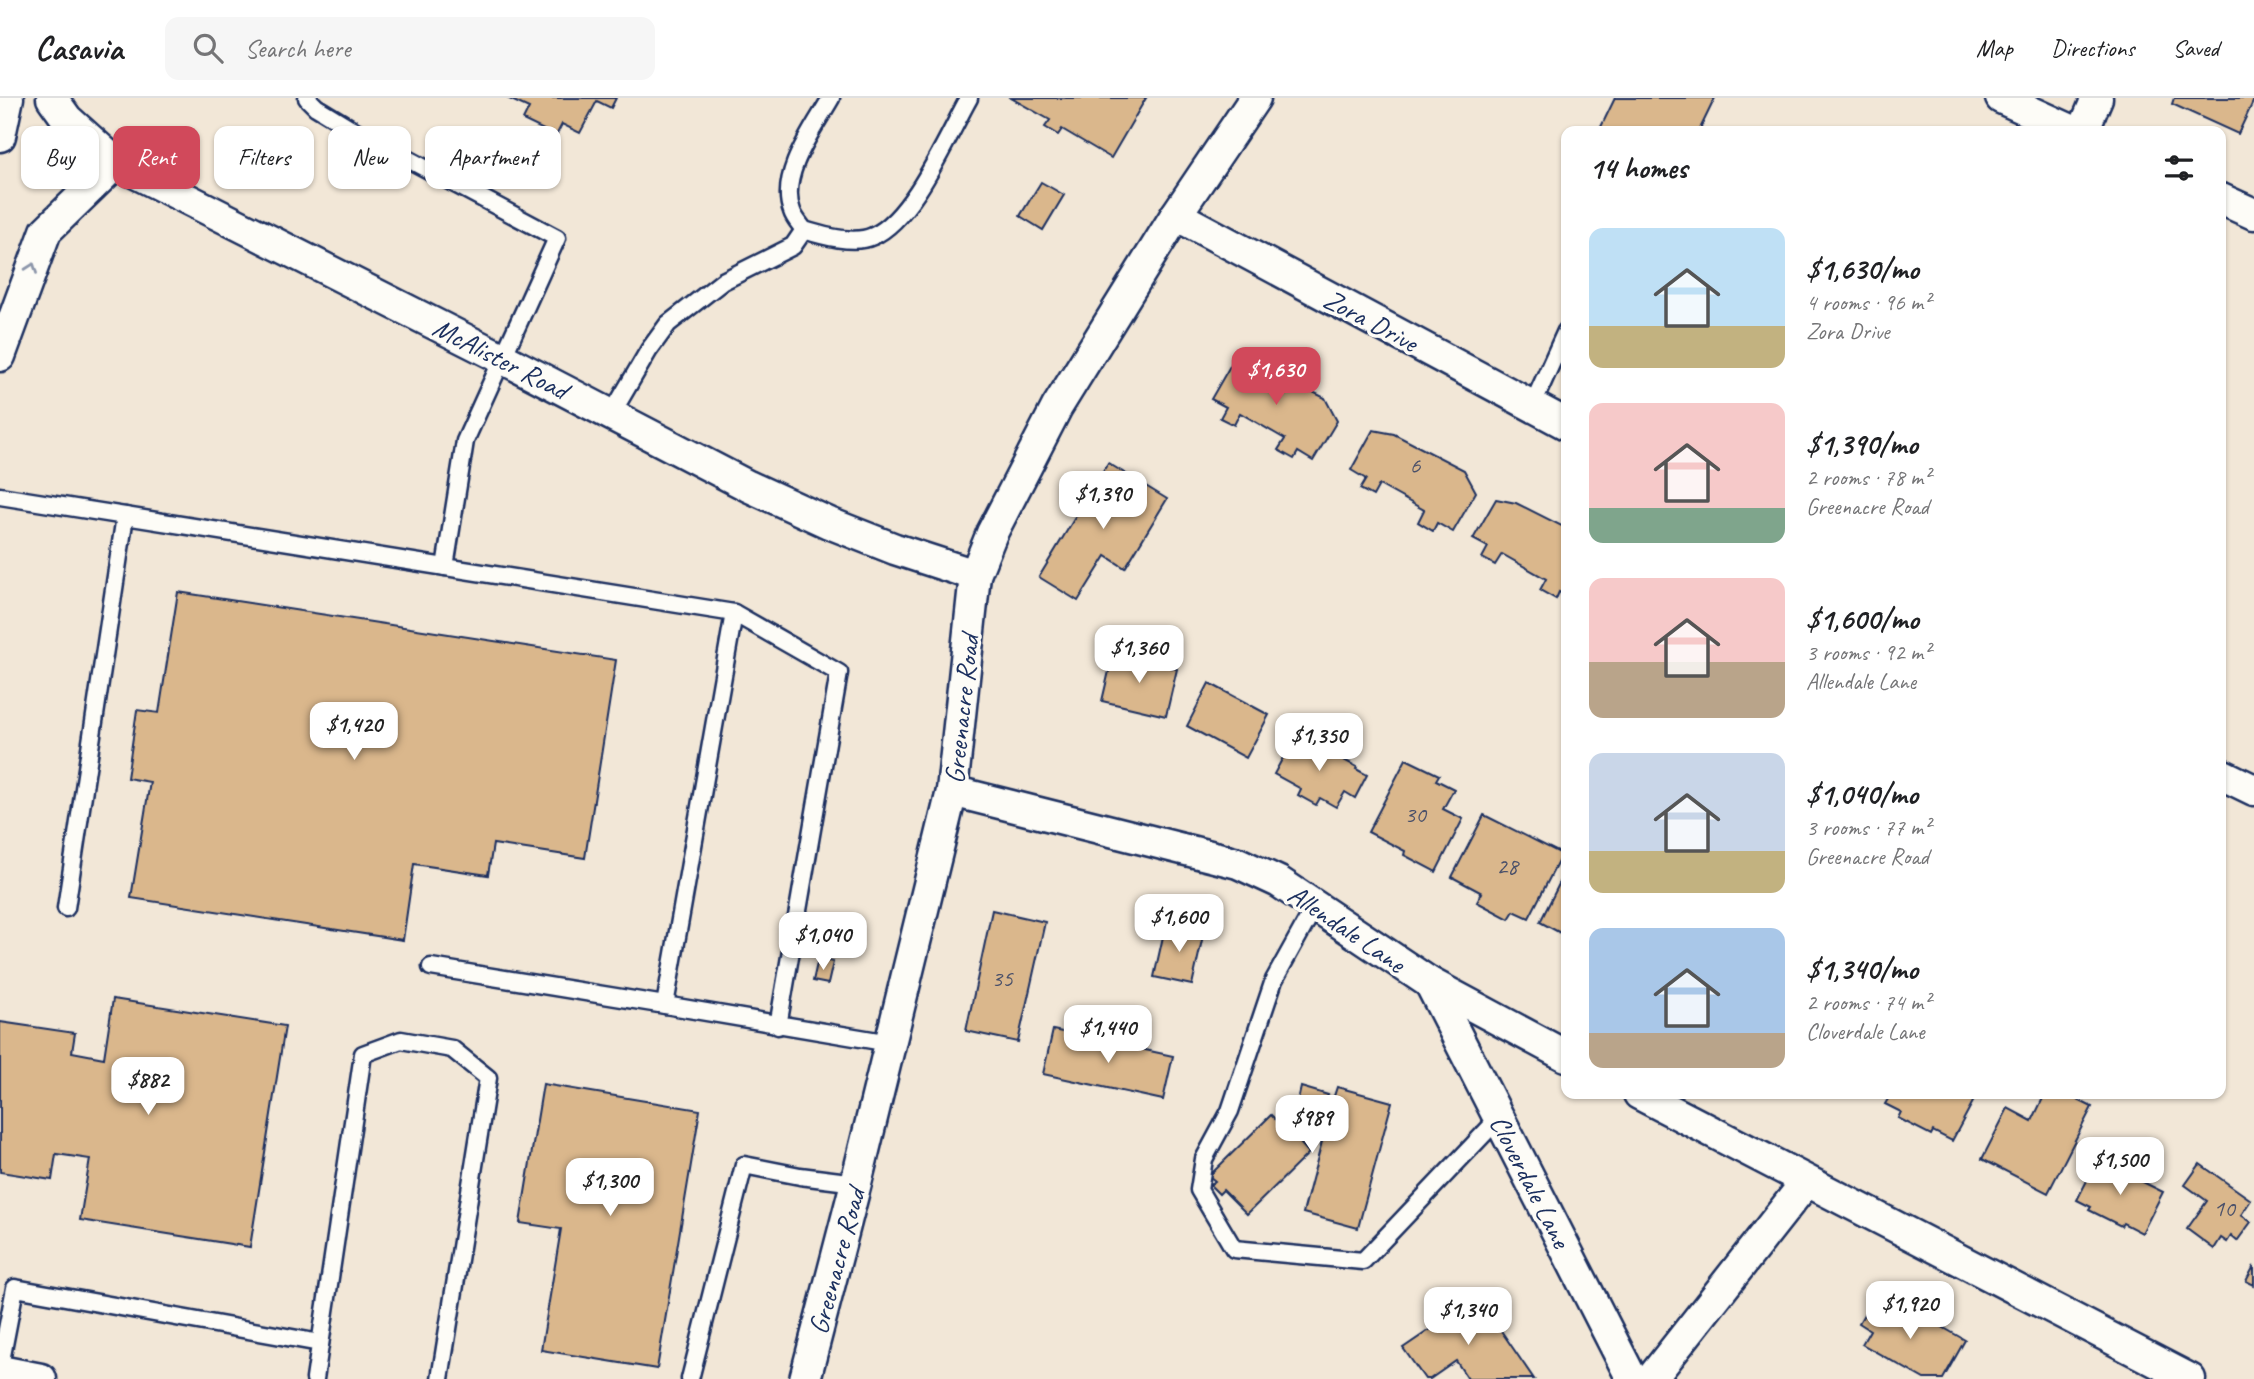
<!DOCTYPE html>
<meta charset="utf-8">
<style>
:root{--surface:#fff;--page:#f6f6f6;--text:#202124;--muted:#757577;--line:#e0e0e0;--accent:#d1495b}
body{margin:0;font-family:Caveat,sans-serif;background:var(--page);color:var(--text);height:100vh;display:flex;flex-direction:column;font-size:26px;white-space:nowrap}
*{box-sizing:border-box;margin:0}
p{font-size:23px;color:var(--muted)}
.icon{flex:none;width:38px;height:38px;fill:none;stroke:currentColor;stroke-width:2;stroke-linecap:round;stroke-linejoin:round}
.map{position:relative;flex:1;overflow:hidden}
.side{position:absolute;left:1561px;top:28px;width:665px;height:973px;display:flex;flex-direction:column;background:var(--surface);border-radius:14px;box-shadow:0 2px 5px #0004}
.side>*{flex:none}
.guide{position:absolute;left:21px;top:28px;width:665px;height:63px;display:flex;gap:14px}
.price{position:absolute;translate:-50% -60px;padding:0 16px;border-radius:14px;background:#fff;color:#222;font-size:23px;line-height:46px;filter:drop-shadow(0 2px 4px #0008)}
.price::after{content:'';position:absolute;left:50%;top:42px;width:21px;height:16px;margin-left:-10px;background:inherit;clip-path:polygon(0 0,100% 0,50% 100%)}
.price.on{background:var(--accent);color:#fff}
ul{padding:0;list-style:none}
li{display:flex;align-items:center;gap:21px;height:175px;padding:0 28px}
li span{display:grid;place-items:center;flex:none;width:196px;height:140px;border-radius:14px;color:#555}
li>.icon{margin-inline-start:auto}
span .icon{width:84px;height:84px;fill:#fffc;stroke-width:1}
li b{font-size:30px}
h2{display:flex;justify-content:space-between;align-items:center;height:84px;padding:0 28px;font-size:30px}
.pill{padding:0 24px;border-radius:14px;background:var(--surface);box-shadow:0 2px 5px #0004;font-size:24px;line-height:63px}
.pill.on{background:var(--accent);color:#fff}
header{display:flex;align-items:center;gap:42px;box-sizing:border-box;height:98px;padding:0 35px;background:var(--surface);border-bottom:2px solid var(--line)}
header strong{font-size:33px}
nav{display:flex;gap:38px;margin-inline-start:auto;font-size:24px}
.search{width:490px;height:63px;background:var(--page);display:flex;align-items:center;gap:18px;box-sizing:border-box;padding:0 24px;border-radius:14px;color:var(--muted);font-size:26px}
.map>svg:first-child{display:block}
.building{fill:#dab78c;stroke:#1b2f5e;stroke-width:2}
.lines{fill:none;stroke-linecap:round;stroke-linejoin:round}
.service-casing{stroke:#1b2f5e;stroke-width:21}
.minor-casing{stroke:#1b2f5e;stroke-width:35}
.service{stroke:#fdfcf7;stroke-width:16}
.minor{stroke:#fdfcf7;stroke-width:30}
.oneway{stroke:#8c96aa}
.labels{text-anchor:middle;stroke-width:7;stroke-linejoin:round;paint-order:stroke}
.number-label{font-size:24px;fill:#4b516a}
.street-label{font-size:28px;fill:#1b2f5e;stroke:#fdfcf7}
</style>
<header>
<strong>Casavia</strong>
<div class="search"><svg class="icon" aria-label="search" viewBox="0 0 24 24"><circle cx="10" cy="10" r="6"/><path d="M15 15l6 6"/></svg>Search here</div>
<nav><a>Map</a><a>Directions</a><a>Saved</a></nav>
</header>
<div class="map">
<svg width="2254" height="1281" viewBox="0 0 2254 1281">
<rect width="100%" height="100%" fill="#f2e7d7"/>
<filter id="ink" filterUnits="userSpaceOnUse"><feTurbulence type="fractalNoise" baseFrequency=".0143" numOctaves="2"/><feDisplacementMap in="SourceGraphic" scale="14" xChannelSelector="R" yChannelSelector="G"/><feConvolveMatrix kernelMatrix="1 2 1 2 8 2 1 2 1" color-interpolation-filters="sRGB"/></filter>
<g filter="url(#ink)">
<g class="building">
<polygon points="507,0 616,0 611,10 597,3 580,35 562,26 556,38 523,22 529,10"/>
<polygon points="1011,0 1146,0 1111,60 1062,31 1058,37 1045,29 1050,22"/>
<polygon points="1615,0 1715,0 1699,33 1599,33"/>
<polygon points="2174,0 2254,0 2254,2 2238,36 2172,6"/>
<polygon points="1041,84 1064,97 1043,132 1020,118"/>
<polygon points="1234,261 1254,265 1325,300 1337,323 1313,363 1298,354 1294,361 1278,352 1285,341 1240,315 1234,327 1220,320 1226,309 1211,301"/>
<polygon points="1373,332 1394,336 1464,372 1476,394 1453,434 1437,425 1433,433 1418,424 1424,412 1379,387 1373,398 1360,391 1366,381 1351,372"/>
<polygon points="1108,365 1167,401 1125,470 1106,458 1078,503 1039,479"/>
<polygon points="1496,401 1516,405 1566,430 1566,498 1559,494 1556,501 1540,492 1546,481 1502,456 1495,467 1482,460 1488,449 1473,441"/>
<polygon points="178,494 616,562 585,760 493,746 488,777 414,766 403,842 131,800 150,684 127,680 137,612 159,615"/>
<polygon points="1113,556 1177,571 1166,618 1102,603"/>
<polygon points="1209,585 1269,617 1246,660 1187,628"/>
<polygon points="1296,636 1357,669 1356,671 1367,677 1355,700 1345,694 1336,709 1320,700 1316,707 1298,697 1301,691 1274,676"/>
<polygon points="1406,661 1439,677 1436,682 1454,691 1443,711 1463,721 1436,774 1404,757 1405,753 1368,734"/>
<polygon points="1484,717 1562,756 1529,820 1514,813 1509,821 1477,804 1482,795 1452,779"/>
<polygon points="1566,772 1566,845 1563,844 1566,838 1540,824"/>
<polygon points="992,812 1045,824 1018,944 966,933"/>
<polygon points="1166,825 1204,833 1192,887 1154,879"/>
<polygon points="818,861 833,864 828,886 813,883"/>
<polygon points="113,901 285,928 250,1149 80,1122 90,1061 56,1056 52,1082 0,1074 0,924 75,935 72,954 104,960"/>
<polygon points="1053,932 1173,958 1163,1002 1043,976"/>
<polygon points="543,986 700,1012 657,1271 541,1252 561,1131 520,1125"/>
<polygon points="1301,989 1328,997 1327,1000 1333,1001 1337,989 1392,1004 1358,1130 1303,1115 1328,1021 1322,1020 1318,1030 1301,1046 1309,1055 1247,1116 1223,1092 1219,1096 1210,1087 1215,1083 1209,1078 1271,1017 1283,1029 1295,1016"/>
<polygon points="1891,996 1962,996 1974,1002 1952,1043 1933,1033 1931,1037 1898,1020 1901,1014 1885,1006"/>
<polygon points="2045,996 2066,996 2092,1009 2048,1095 1982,1061 2008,1010 2032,1023"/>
<polygon points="2105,1065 2163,1094 2142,1135 2123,1125 2121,1128 2089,1112 2091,1109 2077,1102 2094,1069 2101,1072"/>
<polygon points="2200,1066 2251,1102 2241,1117 2251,1124 2237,1143 2231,1138 2227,1144 2221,1140 2214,1151 2187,1131 2207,1103 2185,1087"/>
<polygon points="2254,1168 2254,1187 2246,1183"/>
<polygon points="1478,1199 1534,1281 1468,1281 1456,1263 1430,1281 1425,1281 1403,1250"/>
<polygon points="1874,1199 1919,1224 1923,1218 1965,1242 1943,1281 1924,1281 1862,1246 1870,1232 1859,1225"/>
</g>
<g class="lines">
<defs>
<g id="service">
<polyline points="307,0 316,9 357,34 557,140 465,343 445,469"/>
<path d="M 831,0 C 814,30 778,77 792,113 C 794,120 800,126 804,132 C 823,138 854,147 873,138 C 913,121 948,37 969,0"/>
<polyline points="1532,308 1566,233"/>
<polyline points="611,317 649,252 668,226 723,183 793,148 804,132"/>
<polyline points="0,398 734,515 665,907 890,945"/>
<polyline points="734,515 839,575 778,928"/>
<polyline points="1315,808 1274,882 1230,1013 1204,1061 1199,1092 1234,1151 1363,1163 1499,1020"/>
<polyline points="66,810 125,418"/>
<polyline points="431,869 665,907"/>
<polyline points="0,1268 15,1190 320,1245"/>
<polyline points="315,1281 363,956 401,942 452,951 488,980 440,1281"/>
<polyline points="690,1281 744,1067 800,1078 856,1085"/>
</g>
<g id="minor">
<polyline points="52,0 67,21 116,65 502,260 748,388 829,425 895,451 975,477"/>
<polyline points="2001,0 2073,33"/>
<polyline points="2083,33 2097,0"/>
<polyline points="0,38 8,0"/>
<polyline points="2221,101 2254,116"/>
<polyline points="1176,117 1566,326"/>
<polyline points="0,258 46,133 116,65"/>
<polyline points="2221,676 2254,692"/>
<polyline points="952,693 1238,765 1279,784 1430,885 1566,958"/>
<polyline points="1430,885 1632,1281"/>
<polyline points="1639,996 2190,1281"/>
<polyline points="0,1273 41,1281"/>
<polyline points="805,1281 856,1085 952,693 975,477 992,435 1057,309 1176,117 1255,0"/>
<polyline points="1651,1281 1806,1084"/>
</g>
</defs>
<use href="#service" class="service-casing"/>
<use href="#minor" class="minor-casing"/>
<use href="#service" class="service"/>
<use href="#minor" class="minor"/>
</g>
<defs><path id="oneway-chevron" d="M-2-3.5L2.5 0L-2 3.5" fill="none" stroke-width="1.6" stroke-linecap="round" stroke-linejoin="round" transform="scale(1.75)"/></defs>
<use class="oneway" href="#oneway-chevron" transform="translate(32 170) rotate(-70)"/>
</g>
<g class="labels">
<g class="number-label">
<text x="1415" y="375">6</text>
<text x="1415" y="724">30</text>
<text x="1507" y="776">28</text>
<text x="1002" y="888">35</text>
<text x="2224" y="1118">10</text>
</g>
<g class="street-label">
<text transform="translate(1371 222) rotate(28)" y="10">Zora Drive</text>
<text transform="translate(501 260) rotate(27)" y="10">McAlister Road</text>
<text transform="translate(961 611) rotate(-84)" y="10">Greenacre Road</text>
<text transform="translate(1347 830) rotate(34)" y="10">Allendale Lane</text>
<text transform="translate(1531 1083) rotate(63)" y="10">Cloverdale Lane</text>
<text transform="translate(836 1163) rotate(-75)" y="10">Greenacre Road</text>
</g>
</g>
</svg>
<b class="price on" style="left:1276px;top:309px">$1,630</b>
<b class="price" style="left:1103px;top:433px">$1,390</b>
<b class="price" style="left:1139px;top:587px">$1,360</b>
<b class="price" style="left:354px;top:664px">$1,420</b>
<b class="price" style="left:1319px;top:675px">$1,350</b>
<b class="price" style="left:1179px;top:856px">$1,600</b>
<b class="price" style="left:823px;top:874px">$1,040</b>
<b class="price" style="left:1108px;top:967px">$1,440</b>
<b class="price" style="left:148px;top:1019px">$882</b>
<b class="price" style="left:1312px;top:1057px">$989</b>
<b class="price" style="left:2120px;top:1099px">$1,500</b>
<b class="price" style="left:610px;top:1120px">$1,300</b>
<b class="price" style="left:1910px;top:1243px">$1,920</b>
<b class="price" style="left:1468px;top:1249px">$1,340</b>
<div class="guide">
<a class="pill">Buy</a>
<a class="pill on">Rent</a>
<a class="pill">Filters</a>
<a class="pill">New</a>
<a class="pill">Apartment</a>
</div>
<section class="side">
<h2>14 homes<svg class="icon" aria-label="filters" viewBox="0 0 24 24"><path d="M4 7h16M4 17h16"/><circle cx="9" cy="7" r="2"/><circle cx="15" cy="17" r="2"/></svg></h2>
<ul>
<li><span style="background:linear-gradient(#bfe0f5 70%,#c2b280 0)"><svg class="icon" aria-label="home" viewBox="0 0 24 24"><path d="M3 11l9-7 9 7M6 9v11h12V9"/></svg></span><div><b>$1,630/mo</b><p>4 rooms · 96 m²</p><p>Zora Drive</p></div></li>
<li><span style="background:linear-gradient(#f6c9c9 75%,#7fa58c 0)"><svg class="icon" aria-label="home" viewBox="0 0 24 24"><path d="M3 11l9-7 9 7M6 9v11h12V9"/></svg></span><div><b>$1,390/mo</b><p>2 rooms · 78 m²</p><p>Greenacre Road</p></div></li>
<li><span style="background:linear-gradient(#f6c9c9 60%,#b9a48a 0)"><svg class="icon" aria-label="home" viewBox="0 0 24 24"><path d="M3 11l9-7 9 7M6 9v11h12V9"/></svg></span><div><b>$1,600/mo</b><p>3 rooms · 92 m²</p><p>Allendale Lane</p></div></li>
<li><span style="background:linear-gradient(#c9d6e8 70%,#c2b280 0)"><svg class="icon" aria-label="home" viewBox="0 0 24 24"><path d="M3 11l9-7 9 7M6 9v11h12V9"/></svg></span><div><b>$1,040/mo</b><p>3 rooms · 77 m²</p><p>Greenacre Road</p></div></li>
<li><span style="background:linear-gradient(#a9c7e8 75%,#b9a48a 0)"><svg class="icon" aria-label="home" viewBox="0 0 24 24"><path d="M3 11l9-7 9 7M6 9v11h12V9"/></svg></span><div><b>$1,340/mo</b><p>2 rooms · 74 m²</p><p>Cloverdale Lane</p></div></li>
</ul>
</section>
</div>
